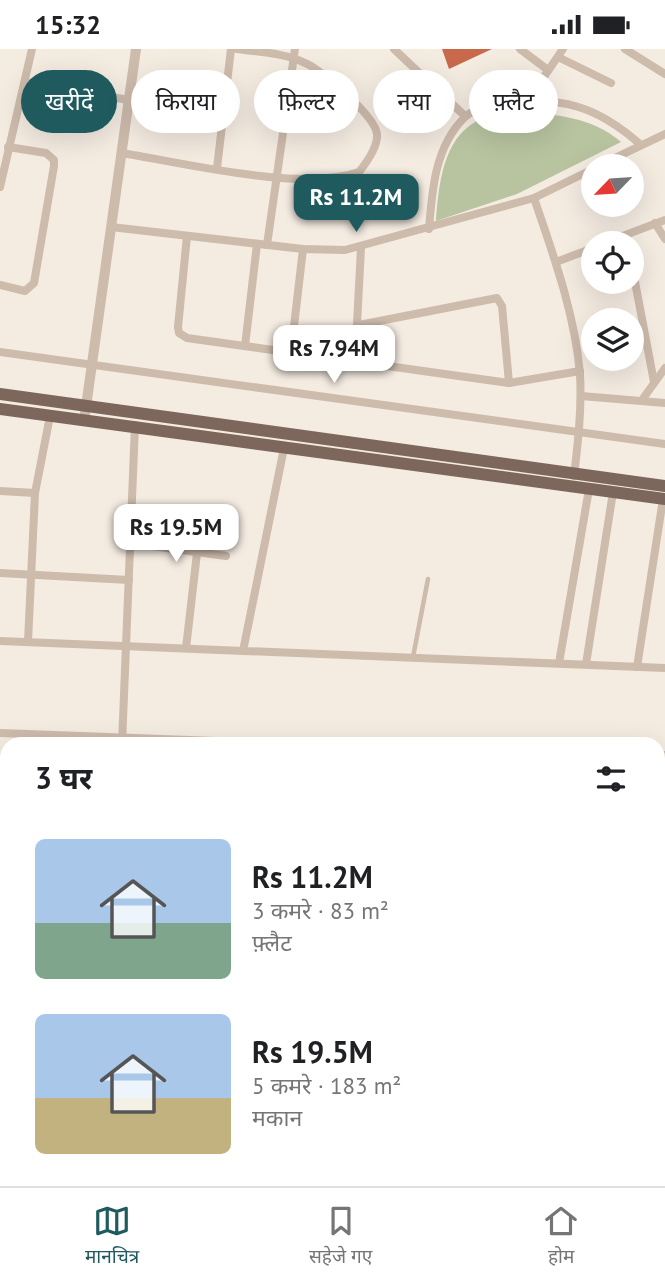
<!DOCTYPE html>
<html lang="hi">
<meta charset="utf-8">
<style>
:root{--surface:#fff;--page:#f6f6f6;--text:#202124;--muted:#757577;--line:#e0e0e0;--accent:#1f5a5e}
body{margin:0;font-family:"PT Sans","Noto Sans Devanagari",sans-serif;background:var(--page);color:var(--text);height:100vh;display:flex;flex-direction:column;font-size:26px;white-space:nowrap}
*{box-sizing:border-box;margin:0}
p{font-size:23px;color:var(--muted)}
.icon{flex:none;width:38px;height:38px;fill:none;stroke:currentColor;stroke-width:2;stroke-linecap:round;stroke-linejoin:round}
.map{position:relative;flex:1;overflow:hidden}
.sheet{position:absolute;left:0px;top:688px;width:665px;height:450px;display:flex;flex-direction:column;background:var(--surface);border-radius:21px 21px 0 0;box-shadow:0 7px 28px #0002}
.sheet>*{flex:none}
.hud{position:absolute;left:21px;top:21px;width:623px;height:63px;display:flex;gap:14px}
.needle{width:46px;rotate:245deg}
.controls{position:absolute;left:581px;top:105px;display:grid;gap:14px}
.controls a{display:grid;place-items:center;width:63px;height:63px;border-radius:50%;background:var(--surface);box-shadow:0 7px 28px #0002;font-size:35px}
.price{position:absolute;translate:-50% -60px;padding:0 16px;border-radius:14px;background:#fff;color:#222;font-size:23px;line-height:46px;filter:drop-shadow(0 2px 4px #0008)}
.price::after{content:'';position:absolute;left:50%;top:42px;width:21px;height:16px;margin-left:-10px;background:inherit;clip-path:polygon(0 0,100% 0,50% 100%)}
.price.active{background:var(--accent);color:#fff}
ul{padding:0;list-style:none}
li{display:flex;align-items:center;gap:21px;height:175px;padding:0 35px}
li span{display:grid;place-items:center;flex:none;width:196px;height:140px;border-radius:10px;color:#555}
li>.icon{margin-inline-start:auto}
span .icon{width:84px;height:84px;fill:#fffc;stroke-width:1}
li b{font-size:30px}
h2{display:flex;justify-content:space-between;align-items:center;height:84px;padding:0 35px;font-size:30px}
.tag{padding:0 24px;border-radius:32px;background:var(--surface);box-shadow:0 7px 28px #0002;font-size:24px;line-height:63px}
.tag.active{background:var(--accent);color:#fff}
.status{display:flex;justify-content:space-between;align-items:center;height:49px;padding:0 35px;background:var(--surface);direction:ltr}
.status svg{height:19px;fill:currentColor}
.menu{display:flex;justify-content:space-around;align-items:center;height:98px;border-top:2px solid var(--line);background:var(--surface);font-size:19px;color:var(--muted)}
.menu a{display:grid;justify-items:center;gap:4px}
.menu .active{color:var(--accent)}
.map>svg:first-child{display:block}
.green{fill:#b8c4a0}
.building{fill:#c8694b}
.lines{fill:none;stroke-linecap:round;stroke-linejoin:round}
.service{stroke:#cdbbac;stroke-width:4.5}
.minor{stroke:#cdbbac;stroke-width:8}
.tertiary{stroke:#cdbbac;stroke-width:10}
.primary{stroke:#7d675c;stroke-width:12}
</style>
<div class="status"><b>15:32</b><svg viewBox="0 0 49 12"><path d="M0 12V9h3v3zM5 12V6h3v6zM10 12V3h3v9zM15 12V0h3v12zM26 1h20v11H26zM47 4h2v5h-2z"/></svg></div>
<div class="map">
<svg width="665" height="1137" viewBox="0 0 665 1137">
<rect width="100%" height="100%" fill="#f4ebe1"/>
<path class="green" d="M 519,63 C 555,65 592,68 621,93 L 517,145 L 436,172 C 439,134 443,83 486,68 C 496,65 508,65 519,63 Z"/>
<g class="building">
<polygon points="442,0 492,0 449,20"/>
<rect x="658" y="716" width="7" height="49"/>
</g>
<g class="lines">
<polyline class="service" points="413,608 428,530"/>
<g class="minor">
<polyline points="394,0 465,67"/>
<polyline points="520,0 548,21"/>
<polyline points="625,0 665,25"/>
<polyline points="558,8 611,34"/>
<polyline points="25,34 129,51"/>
<polyline points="528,51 563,0"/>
<path d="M 122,104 C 184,114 301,143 359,123 C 367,113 378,97 377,85 C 375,67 322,21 305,14 C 285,4 259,3 237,0"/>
<polyline points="598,117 665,85"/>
<polyline points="217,119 231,0"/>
<polyline points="0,138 32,0"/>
<path d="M 534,149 C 553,205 575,265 580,325 C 582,359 578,393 574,427"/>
<polyline points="655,174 665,190"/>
<polyline points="111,178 303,200 345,201 534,149 593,120"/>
<path d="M 429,180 C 432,141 435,98 464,69 C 474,59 489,56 503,54 C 562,47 597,57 641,96"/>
<polyline points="187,187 178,278 179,284 187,289 509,334 580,322"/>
<polyline points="604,194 665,171"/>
<polyline points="267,196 295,0"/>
<polyline points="556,213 593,199"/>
<polyline points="632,217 654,333"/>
<polyline points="0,236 25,242 34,234 54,117 54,111 46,104 8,98"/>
<polyline points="359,276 497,249 502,257 509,334"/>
<polyline points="245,297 257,195"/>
<polyline points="0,303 665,395"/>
<polyline points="291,303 303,200"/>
<polyline points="355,313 361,199"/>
<polyline points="581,347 665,354"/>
<polyline points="642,351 665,319"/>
<polyline points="0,442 35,444"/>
<polyline points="130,494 226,507"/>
<polyline points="0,524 129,531"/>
<polyline points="0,592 665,619"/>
<polyline points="28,593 35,444 50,367"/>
<polyline points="186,599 197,504"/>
<polyline points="243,602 284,399"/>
<polyline points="559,614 589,440"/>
<polyline points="586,615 613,443"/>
<polyline points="637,618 663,450"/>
<polyline points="0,684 297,695"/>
<polyline points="122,695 135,376"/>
<polyline points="658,706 665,706"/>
<polyline points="658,805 665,805"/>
<polyline points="0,885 7,885"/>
<polyline points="0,932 7,932"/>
<polyline points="658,1012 665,1012"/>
<polyline points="0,1121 7,1121"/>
<polyline points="143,1130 159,1137"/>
<polyline points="273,1130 277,1137"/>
<polyline points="356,1130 359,1137"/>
<polyline points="441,1130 443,1137"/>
<polyline points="215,1137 222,1130"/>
</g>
<polyline class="tertiary" points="84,372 136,0"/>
<g class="primary">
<polyline points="0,345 665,437"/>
<polyline points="0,360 665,450"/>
</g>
</g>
</svg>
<div class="controls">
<a><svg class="needle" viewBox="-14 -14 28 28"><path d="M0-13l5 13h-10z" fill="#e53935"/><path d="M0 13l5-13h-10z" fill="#757577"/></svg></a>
<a><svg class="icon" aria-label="locate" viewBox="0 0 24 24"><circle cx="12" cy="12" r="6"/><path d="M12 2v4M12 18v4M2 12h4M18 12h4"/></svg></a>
<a><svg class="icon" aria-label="layers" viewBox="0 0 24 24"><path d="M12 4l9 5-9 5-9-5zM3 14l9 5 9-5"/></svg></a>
</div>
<b class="price active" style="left:356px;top:185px">Rs 11.2M</b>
<b class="price" style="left:334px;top:336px">Rs 7.94M</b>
<b class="price" style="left:176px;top:515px">Rs 19.5M</b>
<div class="hud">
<a class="tag active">खरीदें</a>
<a class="tag">किराया</a>
<a class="tag">फ़िल्टर</a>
<a class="tag">नया</a>
<a class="tag">फ़्लैट</a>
</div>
<section class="sheet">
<h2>3 घर<svg class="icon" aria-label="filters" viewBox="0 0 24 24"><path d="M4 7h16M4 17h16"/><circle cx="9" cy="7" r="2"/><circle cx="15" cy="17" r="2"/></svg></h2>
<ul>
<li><span style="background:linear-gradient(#a9c7e8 60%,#7fa58c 0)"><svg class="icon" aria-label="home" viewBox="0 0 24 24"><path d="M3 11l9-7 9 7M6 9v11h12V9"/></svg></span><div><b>Rs 11.2M</b><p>3 कमरे · 83 m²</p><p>फ़्लैट</p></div></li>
<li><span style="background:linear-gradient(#a9c7e8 60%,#c2b280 0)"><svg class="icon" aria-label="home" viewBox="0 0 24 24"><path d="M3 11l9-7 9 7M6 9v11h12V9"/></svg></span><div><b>Rs 19.5M</b><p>5 कमरे · 183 m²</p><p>मकान</p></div></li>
</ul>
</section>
</div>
<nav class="menu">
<a class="active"><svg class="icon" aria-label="map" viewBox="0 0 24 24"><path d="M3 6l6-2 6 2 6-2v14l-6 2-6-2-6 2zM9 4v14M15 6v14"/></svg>मानचित्र</a>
<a><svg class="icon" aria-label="saved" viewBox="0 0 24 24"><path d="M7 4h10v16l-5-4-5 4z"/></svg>सहेजे गए</a>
<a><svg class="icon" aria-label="home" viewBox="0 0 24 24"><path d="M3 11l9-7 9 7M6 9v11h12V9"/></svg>होम</a>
</nav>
